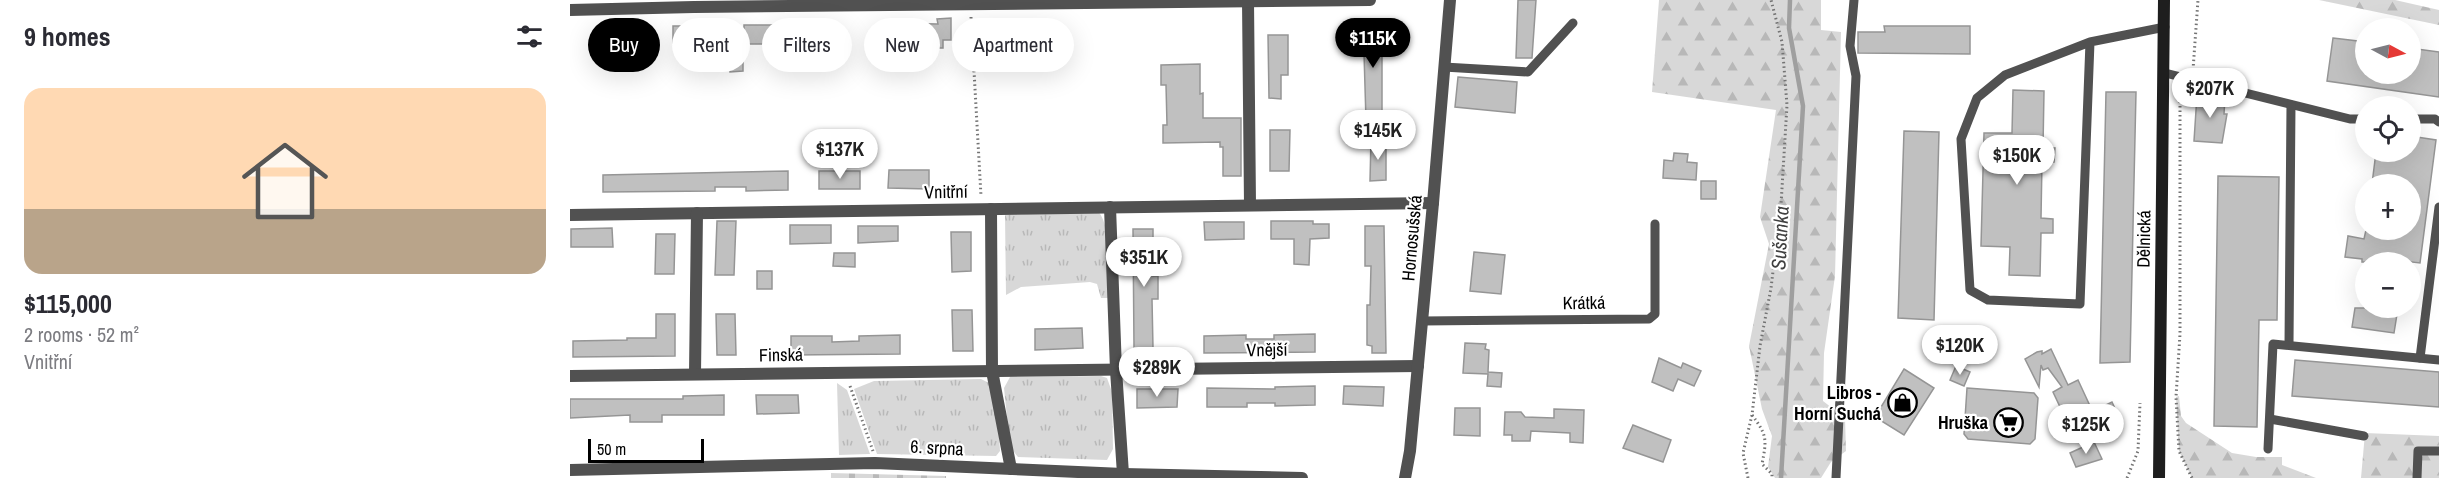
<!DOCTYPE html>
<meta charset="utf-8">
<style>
:root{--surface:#fff;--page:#f7f7f7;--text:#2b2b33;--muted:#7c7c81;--accent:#000}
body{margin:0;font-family:"Archivo Narrow",sans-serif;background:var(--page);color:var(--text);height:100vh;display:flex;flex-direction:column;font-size:22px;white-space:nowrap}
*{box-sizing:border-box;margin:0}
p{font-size:20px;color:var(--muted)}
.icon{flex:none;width:33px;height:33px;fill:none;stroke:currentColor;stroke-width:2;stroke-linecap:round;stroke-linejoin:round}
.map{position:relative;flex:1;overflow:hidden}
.sheet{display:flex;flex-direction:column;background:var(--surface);width:570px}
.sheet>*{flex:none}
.guide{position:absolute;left:18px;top:18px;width:570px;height:54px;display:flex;gap:12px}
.needle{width:39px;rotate:97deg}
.tools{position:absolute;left:1785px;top:18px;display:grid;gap:12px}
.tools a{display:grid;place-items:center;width:66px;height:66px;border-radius:50%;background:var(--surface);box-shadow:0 6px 24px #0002;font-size:30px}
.scale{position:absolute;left:18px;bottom:15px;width:116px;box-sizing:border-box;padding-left:6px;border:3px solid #000;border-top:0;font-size:16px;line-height:21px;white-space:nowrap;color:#000;-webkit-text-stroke:4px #fff;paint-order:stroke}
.price{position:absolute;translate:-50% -51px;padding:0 14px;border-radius:21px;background:#fff;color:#222;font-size:20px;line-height:39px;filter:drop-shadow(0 2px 3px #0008)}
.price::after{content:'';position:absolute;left:50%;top:36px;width:18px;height:14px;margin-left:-9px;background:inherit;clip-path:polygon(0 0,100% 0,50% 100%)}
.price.active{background:var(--accent);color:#fff}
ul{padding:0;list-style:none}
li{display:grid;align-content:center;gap:12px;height:318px;padding:0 24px}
li span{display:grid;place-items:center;height:186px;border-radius:18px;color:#555}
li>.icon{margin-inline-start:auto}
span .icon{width:108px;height:108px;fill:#fffc;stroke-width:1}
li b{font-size:26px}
h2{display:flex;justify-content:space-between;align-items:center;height:72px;padding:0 24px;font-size:26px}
.tag{padding:0 21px;border-radius:27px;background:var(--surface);box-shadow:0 6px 24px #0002;font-size:21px;line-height:54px}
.tag.active{background:var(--accent);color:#fff}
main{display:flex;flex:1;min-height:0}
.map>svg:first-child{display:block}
.grass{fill:url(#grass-tufts)}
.forest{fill:url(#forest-firs)}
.cemetery{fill:url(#cemetery-stones)}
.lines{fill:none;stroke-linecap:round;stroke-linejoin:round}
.stream{stroke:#9f9f9f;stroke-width:4.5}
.building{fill:#c0c0c0;stroke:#959595;stroke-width:1.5}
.path{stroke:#737373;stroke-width:3;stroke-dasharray:1.5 3;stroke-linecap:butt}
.service{stroke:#515151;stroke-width:9}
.minor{stroke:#515151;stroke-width:12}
.tertiary{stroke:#515151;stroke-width:12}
.secondary{stroke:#1e1e1e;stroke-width:12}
.labels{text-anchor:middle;stroke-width:4.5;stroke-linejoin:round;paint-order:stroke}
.street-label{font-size:18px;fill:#000;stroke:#fff}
.poi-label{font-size:18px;font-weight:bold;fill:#000;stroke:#fff;text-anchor:end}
.water-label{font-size:20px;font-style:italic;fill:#404040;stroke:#fff}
</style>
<main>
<section class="sheet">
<h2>9 homes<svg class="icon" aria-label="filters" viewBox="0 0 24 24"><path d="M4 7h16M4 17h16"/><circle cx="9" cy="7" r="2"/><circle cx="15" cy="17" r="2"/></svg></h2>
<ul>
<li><span style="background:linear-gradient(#ffd9b3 65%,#b9a48a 0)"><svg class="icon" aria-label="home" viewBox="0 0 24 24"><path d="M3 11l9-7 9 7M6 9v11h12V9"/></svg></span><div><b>$115,000</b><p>2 rooms · 52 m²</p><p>Vnitřní</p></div></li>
</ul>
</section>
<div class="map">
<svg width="1869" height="478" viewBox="0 0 1869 478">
<defs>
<pattern id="grass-tufts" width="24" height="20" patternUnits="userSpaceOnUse" patternTransform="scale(1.5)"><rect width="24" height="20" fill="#d8d8d8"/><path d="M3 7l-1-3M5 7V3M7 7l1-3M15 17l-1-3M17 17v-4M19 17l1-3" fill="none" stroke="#b8b8b8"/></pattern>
<pattern id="forest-firs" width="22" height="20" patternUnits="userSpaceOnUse" patternTransform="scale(1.5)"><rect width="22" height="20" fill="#d8d8d8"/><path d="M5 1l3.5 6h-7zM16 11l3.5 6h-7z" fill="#b8b8b8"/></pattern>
<pattern id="cemetery-stones" width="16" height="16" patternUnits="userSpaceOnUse" patternTransform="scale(1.5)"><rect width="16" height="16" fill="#d8d8d8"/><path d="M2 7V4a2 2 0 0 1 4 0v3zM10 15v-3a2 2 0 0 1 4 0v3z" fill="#b8b8b8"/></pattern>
</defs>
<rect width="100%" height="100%" fill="#fff"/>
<g class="grass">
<path d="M 528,211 C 543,229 538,274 538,298 L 531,298 L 527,284 L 520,282 L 451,287 L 436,295 L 435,215 Z"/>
<polygon points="531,376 537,378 542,392 543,449 537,460 448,457 440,447 434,388 440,377"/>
<polygon points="411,379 419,383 427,407 430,451 426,456 307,454 284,389 304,381"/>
<polygon points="267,383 277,390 300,454 298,454 269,455"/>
</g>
<g class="forest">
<polygon points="1089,0 1251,0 1251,30 1271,32 1265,276 1254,353 1253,401 1275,418 1276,451 1261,462 1251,478 1205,478 1198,467 1202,436 1192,409 1179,346 1199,244 1190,217 1206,110 1082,92"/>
<polygon points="1749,0 1825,0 1869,10 1869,25"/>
<polygon points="1609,396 1611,416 1616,423 1662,453 1686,457 1712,457 1712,465 1746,478 1622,478 1609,451 1606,397"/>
<polygon points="1795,433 1869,436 1869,478 1791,478"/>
</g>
<polygon class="cemetery" points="261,473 376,476 376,478 261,478"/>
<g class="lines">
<polyline class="stream" points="1211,478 1233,106 1219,28 1220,0"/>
</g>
<g class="building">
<polygon points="948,0 966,0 962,58 946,58"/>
<polygon points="381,18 381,40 373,40 373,48 344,48 344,41 314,42 313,23 368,24 367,19"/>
<polygon points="793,20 812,20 812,120 796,120"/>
<rect x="174" y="25" width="42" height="19"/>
<rect x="103" y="26" width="41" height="19"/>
<polygon points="1314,26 1400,26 1400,54 1288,53 1288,32 1315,32"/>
<polygon points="52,27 72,27 73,45 32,46 32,28"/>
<polygon points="698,35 718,35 718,75 711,75 711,99 699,98"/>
<polygon points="1763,38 1796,42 1796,74 1840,74 1840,48 1869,52 1869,97 1757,81"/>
<polygon points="159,55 173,55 173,71 160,72"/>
<polygon points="630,64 630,94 633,93 633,118 671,118 671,176 653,176 653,147 650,147 650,142 593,143 593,125 597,125 596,85 591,85 591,65"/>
<polygon points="888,77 947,82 945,113 885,107"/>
<polygon points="1443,90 1474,91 1473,147 1485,148 1484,162 1472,162 1471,218 1483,219 1483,233 1471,233 1470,276 1439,275 1440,247 1411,246 1414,133 1442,133"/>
<polygon points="1536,92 1566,92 1560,362 1530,363"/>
<polygon points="1627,95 1655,98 1654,114 1657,114 1652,143 1624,141"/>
<polygon points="700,130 720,130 719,171 700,171"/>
<polygon points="1334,131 1369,132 1364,320 1328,318"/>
<polygon points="1840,136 1866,140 1850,263 1834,261 1834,262 1792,262 1792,259 1775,257 1778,236 1794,239 1796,230 1840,230 1840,184 1802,184 1806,152 1840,152"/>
<polygon points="801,140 816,141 816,180 800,181"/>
<polygon points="1104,153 1118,154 1117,162 1127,163 1126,180 1093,178 1094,160 1103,161"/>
<polygon points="319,170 359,170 359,189 318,188"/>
<polygon points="218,171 218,190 176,191 176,187 145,187 145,191 33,192 33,175"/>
<rect x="249" y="171" width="41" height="18"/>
<polygon points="1648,176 1709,177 1707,320 1689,320 1687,427 1644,426"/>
<rect x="1131" y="181" width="15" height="18"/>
<polygon points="147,221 166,221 164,275 145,275"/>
<polygon points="701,221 743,221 743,224 759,224 759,238 740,239 739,265 724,264 724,239 701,239"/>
<polygon points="634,222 674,222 674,239 635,240"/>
<polygon points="220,225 261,225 261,243 220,244"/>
<polygon points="288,226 328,226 328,241 288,243"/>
<polygon points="795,226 814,226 816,353 802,353 802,346 797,345 797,305 800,305 801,266 795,266"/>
<polygon points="42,228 43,247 1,247 1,229"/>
<polygon points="563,229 583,229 583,276 588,276 588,299 582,299 583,348 564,348"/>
<polygon points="381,232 401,232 401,271 382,272"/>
<polygon points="86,234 105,234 104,274 85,274"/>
<polygon points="904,252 935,255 931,294 900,291"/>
<polygon points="264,253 285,253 285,267 263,266"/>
<rect x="187" y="271" width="15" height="18"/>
<polygon points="1785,308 1828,308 1824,333 1782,327"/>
<polygon points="382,310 402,310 403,351 383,351"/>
<polygon points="86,314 105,314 105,356 3,357 3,341 57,340 57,338 86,338"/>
<polygon points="146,314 165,314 166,355 147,355"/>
<polygon points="512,328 513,348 465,350 465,329"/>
<polygon points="745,334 745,352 634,353 634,336 676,335 676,339 704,339 704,335"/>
<polygon points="330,335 330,354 221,355 221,336 262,336 262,342 289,341 289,336"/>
<polygon points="895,343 916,344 915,349 919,350 918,372 932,373 931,387 917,386 918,374 893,373"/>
<polygon points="1481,349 1498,385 1508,380 1520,406 1507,412 1505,409 1497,413 1495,410 1492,411 1483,392 1492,387 1478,368 1473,370 1471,365 1469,387 1455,359 1467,352 1472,351 1472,354"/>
<polygon points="1089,358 1111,368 1113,363 1131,371 1124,386 1108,379 1103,391 1082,382"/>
<polygon points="1725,360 1869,372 1869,407 1722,396"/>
<polygon points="1386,366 1400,372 1394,386 1380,380"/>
<polygon points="1334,369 1364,388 1334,435 1305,417"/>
<polygon points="745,386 745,405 705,406 705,403 677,403 677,407 637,407 637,388 705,389 705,387"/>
<polygon points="774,386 814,387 813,406 773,404"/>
<polygon points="1397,388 1464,393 1468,398 1465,439 1460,444 1398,439 1394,434"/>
<polygon points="567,389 608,389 607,407 567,408"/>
<polygon points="154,395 154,415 92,415 92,422 60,422 60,415 0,418 0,399 113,399 113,396"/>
<polygon points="186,395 228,395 229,413 187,414"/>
<polygon points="1542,402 1548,415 1545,416 1551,428 1534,436 1523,411"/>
<polygon points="885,408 910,408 910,436 884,435"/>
<polygon points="984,409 1014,410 1013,443 1000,442 1000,433 961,431 960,441 942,441 942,435 934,435 935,412 951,412 955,417 984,418"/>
<polygon points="1063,425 1101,440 1093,462 1053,448"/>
<polygon points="1524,442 1532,459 1506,467 1500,453"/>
</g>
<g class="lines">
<g class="path">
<polyline points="401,17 411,196"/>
<polyline points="1623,70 1628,0"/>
<polyline points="1610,88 1610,334 1606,397 1609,451 1622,478"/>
<polyline points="280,386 303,451"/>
<path d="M 1182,415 C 1197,435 1197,439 1192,464 L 1202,474 L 1202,478"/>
<polyline points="1178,478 1173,453 1182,415 1190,346 1201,288 1211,205 1217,105 1212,42 1201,0"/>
<polyline points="1557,478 1568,451 1570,403"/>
</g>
<g class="service">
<polyline points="1520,42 1510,304 1418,300 1400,290 1391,139 1407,98 1435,75 1520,42 1595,27"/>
<polyline points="874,67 958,72 1003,23"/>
<polyline points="1595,73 1780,119 1796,119"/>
<polyline points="1840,119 1865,119 1869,122"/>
<polyline points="852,321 1079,319 1085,314 1085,224"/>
<polyline points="1719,344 1721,105"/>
<polyline points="1850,358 1869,207"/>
<polyline points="1700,419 1794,436"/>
<polyline points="1698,449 1703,344 1869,360"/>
<polyline points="1266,478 1286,76 1280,46 1284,0"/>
<polyline points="1847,478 1848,451 1869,451"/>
</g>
<g class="minor">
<polyline points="678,1 680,205"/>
<polyline points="0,10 124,7 800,0"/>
<polyline points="540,207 546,370 553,474"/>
<polyline points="421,209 422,371 441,469"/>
<polyline points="0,215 863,203"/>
<polyline points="125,374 127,213"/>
<polyline points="0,376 848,366"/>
<polyline points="0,470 305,463 553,474 732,478"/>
</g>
<polyline class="tertiary" points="835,478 840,451 863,203 880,0"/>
<polyline class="secondary" points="1589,478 1594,0"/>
</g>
<defs>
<symbol id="shop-ring" viewBox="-11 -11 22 22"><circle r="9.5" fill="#fff" stroke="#000" stroke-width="1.5"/><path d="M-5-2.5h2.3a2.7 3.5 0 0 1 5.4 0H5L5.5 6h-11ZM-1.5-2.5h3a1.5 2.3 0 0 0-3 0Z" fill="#000"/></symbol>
<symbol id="supermarket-ring" viewBox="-11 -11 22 22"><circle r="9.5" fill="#fff" stroke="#000" stroke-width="1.5"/><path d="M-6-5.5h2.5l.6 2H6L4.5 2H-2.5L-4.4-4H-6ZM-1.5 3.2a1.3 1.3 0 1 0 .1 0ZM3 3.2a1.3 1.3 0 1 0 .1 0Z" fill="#000"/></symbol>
</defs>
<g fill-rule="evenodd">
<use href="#shop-ring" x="1316" y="386" width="33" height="33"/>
<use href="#supermarket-ring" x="1422" y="406" width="33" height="33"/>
</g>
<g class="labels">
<g class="street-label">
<text transform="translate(376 192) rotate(-1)" y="6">Vnitřní</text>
<text transform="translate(842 238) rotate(-85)" y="6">Hornosušská</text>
<text transform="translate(1574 239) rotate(-89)" y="6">Dělnická</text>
<text transform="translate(1014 303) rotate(-1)" y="6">Krátká</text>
<text transform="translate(697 350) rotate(-1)" y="6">Vnější</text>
<text transform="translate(211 355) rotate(-1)" y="6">Finská</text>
<text transform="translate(367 448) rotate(3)" y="6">6. srpna</text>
</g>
<g class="poi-label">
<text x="1311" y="399">Libros -<tspan x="1311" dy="21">Horní Suchá</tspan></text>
<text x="1418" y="429">Hruška</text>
</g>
<g class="water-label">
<text transform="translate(1210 238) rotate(-87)" y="7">Sušanka</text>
</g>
</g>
</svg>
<div class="tools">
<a><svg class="needle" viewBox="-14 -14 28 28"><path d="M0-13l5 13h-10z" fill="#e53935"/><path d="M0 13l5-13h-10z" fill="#7c7c81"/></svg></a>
<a><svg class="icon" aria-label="locate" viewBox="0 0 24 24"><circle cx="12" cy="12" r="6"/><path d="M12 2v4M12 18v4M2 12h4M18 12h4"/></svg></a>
<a>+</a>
<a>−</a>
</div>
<div class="scale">50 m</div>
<b class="price active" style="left:803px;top:69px">$115K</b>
<b class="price" style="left:1640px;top:119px">$207K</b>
<b class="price" style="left:808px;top:161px">$145K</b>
<b class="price" style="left:270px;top:180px">$137K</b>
<b class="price" style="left:1447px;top:186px">$150K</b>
<b class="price" style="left:574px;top:288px">$351K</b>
<b class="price" style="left:1390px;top:376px">$120K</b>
<b class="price" style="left:587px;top:398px">$289K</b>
<b class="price" style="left:1516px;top:455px">$125K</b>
<div class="guide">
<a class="tag active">Buy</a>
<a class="tag">Rent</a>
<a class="tag">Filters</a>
<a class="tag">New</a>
<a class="tag">Apartment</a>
</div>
</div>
</main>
